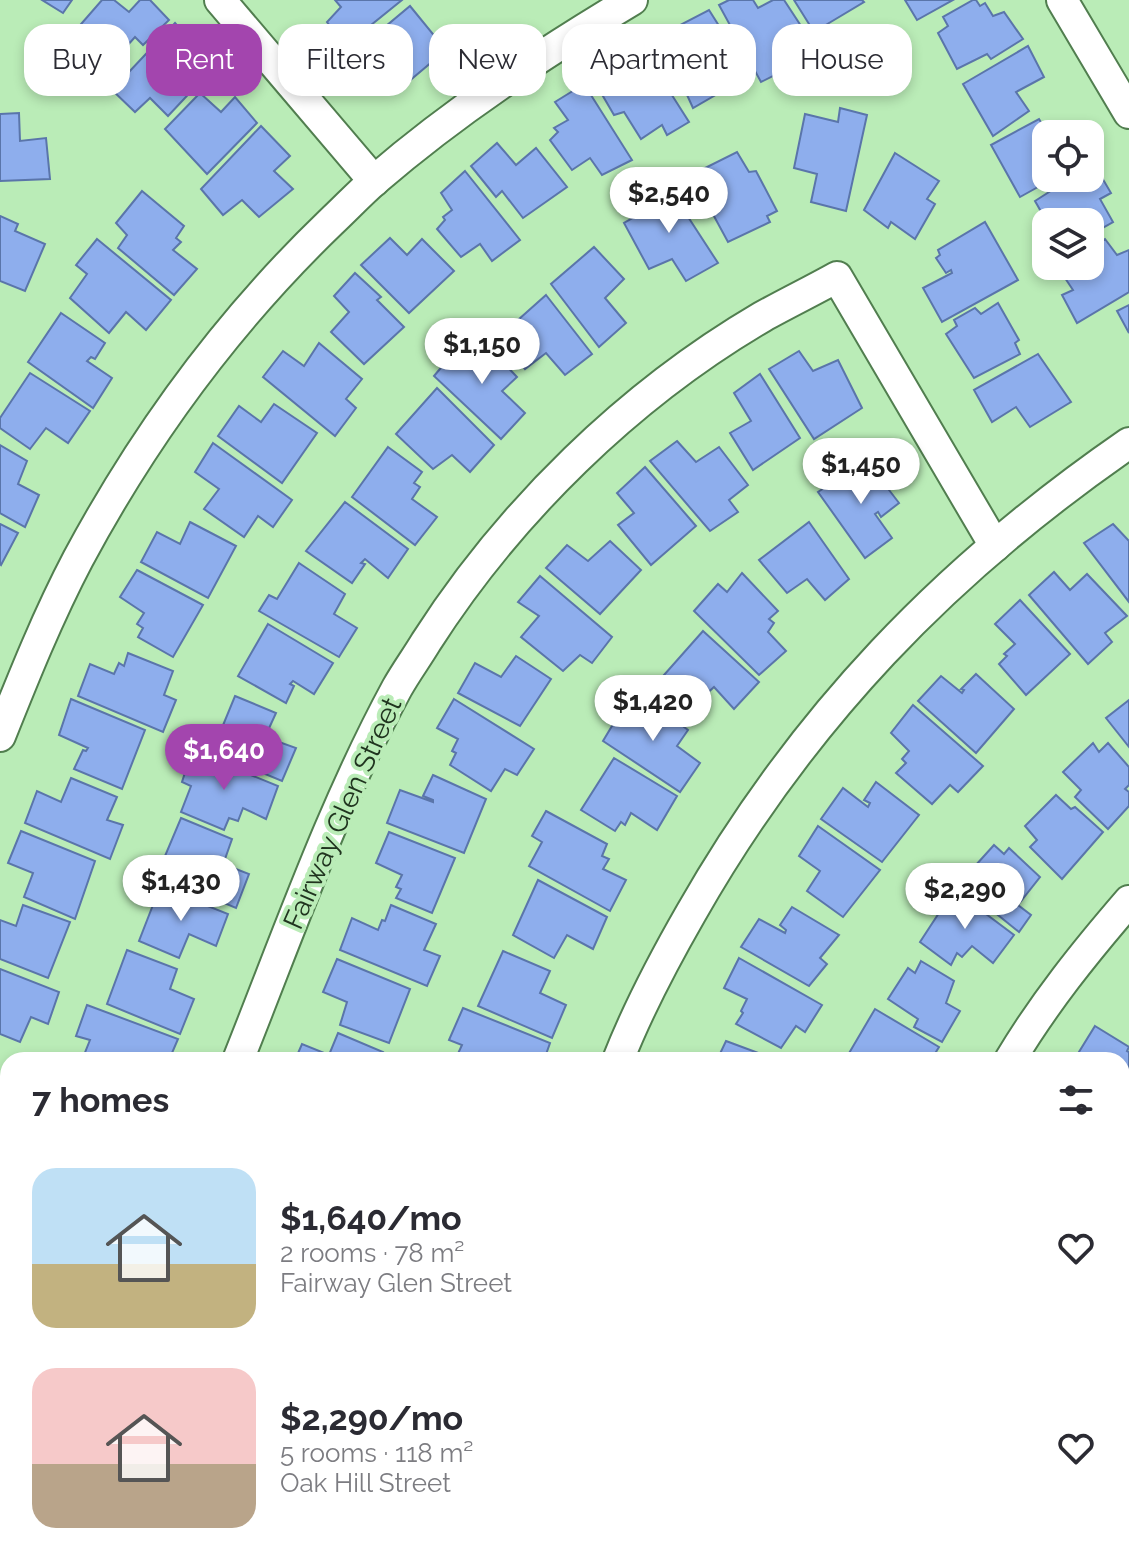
<!DOCTYPE html>
<meta charset="utf-8">
<style>
:root{--surface:#fff;--page:#f7f7f7;--text:#2b2b33;--muted:#7c7c81;--accent:#a345ae}
body{margin:0;font-family:Raleway,sans-serif;background:var(--page);color:var(--text);height:100vh;display:flex;flex-direction:column;font-size:30px;white-space:nowrap}
*{box-sizing:border-box;margin:0}
p{font-size:26px;color:var(--muted)}
.icon{flex:none;width:44px;height:44px;fill:none;stroke:currentColor;stroke-width:2;stroke-linecap:round;stroke-linejoin:round}
.map{position:relative;flex:1;overflow:hidden}
.details{position:absolute;left:0px;top:1052px;width:1130px;height:514px;display:flex;flex-direction:column;background:var(--surface);border-radius:24px 24px 0 0;box-shadow:0 4px 12px #0003}
.details>*{flex:none}
.guide{position:absolute;left:24px;top:24px;width:1082px;height:72px;display:flex;gap:16px}
.fabs{position:absolute;left:1032px;top:120px;display:grid;gap:16px}
.fabs a{display:grid;place-items:center;width:72px;height:72px;border-radius:16px;background:var(--surface);box-shadow:0 4px 12px #0003;font-size:40px}
.price{position:absolute;translate:-50% -68px;padding:0 18px;border-radius:28px;background:#fff;color:#222;font-size:26px;line-height:52px;filter:drop-shadow(0 2px 4px #0008)}
.price::after{content:'';position:absolute;left:50%;top:48px;width:24px;height:18px;margin-left:-12px;background:inherit;clip-path:polygon(0 0,100% 0,50% 100%)}
.price.active{background:var(--accent);color:#fff}
ul{padding:0;list-style:none}
li{display:flex;align-items:center;gap:24px;height:200px;padding:0 32px}
li span{display:grid;place-items:center;flex:none;width:224px;height:160px;border-radius:24px;color:#555}
li>.icon{margin-inline-start:auto}
span .icon{width:96px;height:96px;fill:#fffc;stroke-width:1}
li b{font-size:34px}
h2{display:flex;justify-content:space-between;align-items:center;height:96px;padding:0 32px;font-size:34px}
.chip{padding:0 28px;border-radius:24px;background:var(--surface);box-shadow:0 4px 12px #0003;font-size:28px;line-height:72px}
.chip.active{background:var(--accent);color:#fff}
.map>svg:first-child{display:block}
.building{fill:#8eaeed;stroke:#5a75aa;stroke-width:2}
.lines{fill:none;stroke-linecap:round;stroke-linejoin:round}
.street-casing{stroke:#517e4f;stroke-width:34}
.street{stroke:#fff;stroke-width:30}
.labels{text-anchor:middle;stroke-width:8;stroke-linejoin:round;paint-order:stroke}
.street-label{font-size:28px;fill:#20341f;stroke:#baecb7}
</style>
<div class="map">
<svg width="1129" height="1565" viewBox="0 0 1129 1565">
<rect width="100%" height="100%" fill="#baecb7"/>
<g class="building">
<polygon points="42,0 72,0 63,13"/>
<polygon points="102,0 114,0 129,12 140,0 150,0 169,20 143,45 135,37 109,66 75,31"/>
<polygon points="335,0 402,0 345,46 327,22 341,7"/>
<polygon points="729,0 753,0 758,8 773,0 784,0 805,32 782,47 793,66 761,82 719,5"/>
<polygon points="794,0 862,0 864,2 814,32"/>
<polygon points="905,0 953,0 917,20"/>
<polygon points="973,0 976,0 980,6 985,3 993,16 1004,12 1023,39 991,59 987,54 957,69 938,33 948,26 943,17"/>
<polygon points="410,6 446,50 408,82 398,69 403,64 397,57 375,76 355,52"/>
<polygon points="709,10 750,75 693,108 671,60 694,46 680,25"/>
<polygon points="175,23 197,48 181,66 199,83 168,116 150,98 135,112 112,90"/>
<polygon points="1028,46 1044,77 1016,92 1029,111 993,136 963,84"/>
<polygon points="619,62 635,83 656,70 689,122 667,135 662,125 641,139 624,112 614,115 593,79"/>
<polygon points="584,84 632,160 602,175 590,158 572,170 550,140 558,132 554,128 568,120 555,102"/>
<polygon points="200,93 221,112 235,97 257,123 207,174 165,129"/>
<polygon points="840,108 867,115 846,211 811,202 817,174 794,168 805,114 838,122"/>
<polygon points="19,113 20,141 46,138 50,179 0,181 0,114"/>
<polygon points="1039,119 1048,134 1046,134 1046,178 1054,178 1020,197 991,145"/>
<polygon points="261,126 290,156 274,171 293,189 259,217 242,200 223,215 201,189"/>
<polygon points="497,143 516,165 536,148 567,187 523,218 502,191 496,197 471,166"/>
<polygon points="737,152 749,172 756,171 777,211 767,216 770,222 728,242 709,207 713,204 699,171"/>
<polygon points="895,153 939,181 927,199 935,204 915,239 891,222 888,228 864,210"/>
<polygon points="1094,164 1111,193 1100,199 1113,222 1090,235 1090,222 1047,222 1035,201 1071,178 1090,178 1090,166"/>
<polygon points="465,171 520,240 492,261 480,244 461,257 437,229 445,220 443,217 452,210 441,193"/>
<polygon points="666,183 718,263 686,281 672,259 649,269 624,223 643,212 637,198"/>
<polygon points="142,191 184,226 176,238 181,242 173,250 197,269 174,295 118,248 127,235 116,223"/>
<polygon points="0,216 18,224 15,231 45,244 25,291 0,281"/>
<polygon points="985,222 1018,280 942,322 923,288 952,273 951,270 946,273 936,258 940,255 938,250"/>
<polygon points="390,238 407,255 422,239 454,271 409,313 361,265"/>
<polygon points="97,239 171,300 146,330 126,312 109,333 70,298 87,274 76,265"/>
<polygon points="1105,239 1117,255 1129,250 1129,292 1077,323 1062,295 1073,290 1057,266 1090,266 1090,248"/>
<polygon points="594,247 624,279 605,298 626,323 599,347 551,284"/>
<polygon points="355,273 381,297 377,300 404,327 364,364 331,332 349,312 334,296"/>
<polygon points="546,295 592,354 565,375 546,353 525,369 499,337"/>
<polygon points="998,303 1019,340 1015,343 1020,354 974,378 946,334 957,326 954,320 975,308 981,314"/>
<polygon points="1129,305 1129,333 1117,311"/>
<polygon points="61,313 105,343 95,359 91,357 87,361 112,378 93,408 28,362"/>
<polygon points="480,338 517,377 502,391 525,413 501,439 434,376 456,350 460,356"/>
<polygon points="319,343 362,379 346,399 356,408 335,436 263,377 283,351 304,366"/>
<polygon points="799,351 813,371 838,360 862,408 814,439 769,369"/>
<polygon points="1038,354 1071,402 1030,427 1016,407 992,422 974,390"/>
<polygon points="30,373 90,411 68,443 46,428 30,449 0,428 0,418"/>
<polygon points="760,374 800,438 753,470 730,433 751,421 734,393"/>
<polygon points="437,388 494,445 470,472 452,455 433,469 396,434"/>
<polygon points="274,404 317,433 282,483 218,436 239,406 261,422"/>
<polygon points="677,441 696,462 719,447 748,485 729,500 738,512 710,531 650,461"/>
<polygon points="213,443 292,500 273,527 258,516 244,537 204,509 219,489 195,472"/>
<polygon points="0,445 27,461 18,484 39,495 25,527 0,513"/>
<polygon points="388,447 422,472 414,483 420,487 412,499 437,517 415,545 352,497"/>
<polygon points="866,460 899,503 881,517 878,512 875,514 892,538 865,558 818,492"/>
<polygon points="645,467 696,526 651,565 618,525 634,513 617,493"/>
<polygon points="345,502 408,549 388,578 365,559 361,563 365,564 352,583 306,551"/>
<polygon points="190,522 236,546 208,598 141,562 157,532 180,544"/>
<polygon points="809,522 849,579 825,600 807,579 787,593 759,560"/>
<polygon points="0,524 18,533 1,565 0,564"/>
<polygon points="1113,524 1129,541 1129,602 1084,543"/>
<polygon points="610,541 641,570 600,614 546,568 567,545 588,561"/>
<polygon points="299,563 345,594 334,614 357,628 339,657 259,611 269,595 277,599"/>
<polygon points="137,570 203,605 173,657 138,637 143,628 137,624 144,613 120,597"/>
<polygon points="1054,572 1070,590 1087,574 1127,616 1105,633 1112,642 1088,664 1029,595"/>
<polygon points="742,573 778,611 769,619 774,623 768,632 786,651 759,675 694,611 718,584 727,592"/>
<polygon points="540,576 612,637 592,663 580,655 563,671 521,637 539,616 518,602"/>
<polygon points="1020,600 1070,654 1026,695 999,664 1007,656 1004,654 1015,644 995,624"/>
<polygon points="268,624 333,663 314,694 293,681 290,684 294,686 286,703 238,676"/>
<polygon points="703,631 759,682 734,709 714,687 702,698 699,693 690,701 664,675"/>
<polygon points="128,653 173,671 164,695 176,700 163,732 78,696 90,664 114,674 119,663 124,666"/>
<polygon points="516,656 551,679 520,726 458,693 475,663 501,677"/>
<polygon points="976,674 1014,709 976,753 918,701 941,676 962,693 964,690 961,689"/>
<polygon points="642,695 688,730 677,746 700,763 680,792 603,741 621,711 630,717"/>
<polygon points="235,696 276,713 265,737 296,748 282,781 212,752"/>
<polygon points="71,699 145,730 122,789 74,769 83,750 86,751 88,748 59,735"/>
<polygon points="454,699 534,749 517,775 505,769 491,791 450,765 456,753 452,751 458,739 437,728"/>
<polygon points="1129,700 1129,747 1106,718"/>
<polygon points="913,705 983,766 958,792 950,785 932,804 896,773 906,763 902,759 909,751 891,733"/>
<polygon points="1093,743 1099,752 1108,743 1129,767 1129,785 1125,789 1129,792 1129,806 1108,829 1075,797 1081,790 1063,772"/>
<polygon points="192,751 278,786 266,819 243,808 238,821 229,818 224,830 181,812 191,786 182,782"/>
<polygon points="614,758 677,796 657,830 631,813 625,825 621,822 615,831 581,810"/>
<polygon points="433,775 486,799 464,853 387,823 400,790 433,802 433,800 423,796"/>
<polygon points="71,778 117,797 107,820 123,825 110,859 25,823 37,791 61,802"/>
<polygon points="876,782 919,815 882,862 821,819 843,788 868,807 870,803 864,800"/>
<polygon points="1056,795 1071,809 1075,807 1103,832 1062,879 1030,847 1037,840 1025,826"/>
<polygon points="546,811 607,844 602,856 609,859 603,869 626,880 610,911 529,866 542,842 532,836"/>
<polygon points="181,818 232,839 225,859 219,857 218,862 249,874 236,908 157,875"/>
<polygon points="818,826 880,870 843,917 807,891 820,871 799,856"/>
<polygon points="21,831 95,861 75,919 24,897 33,873 8,863"/>
<polygon points="389,832 455,858 432,913 396,898 401,889 396,887 402,875 376,863"/>
<polygon points="994,845 1004,854 1009,848 1040,877 1018,905 1031,915 1019,932 993,911 998,904 966,876"/>
<polygon points="538,880 607,917 593,949 567,935 554,958 513,935"/>
<polygon points="160,887 228,914 216,946 189,934 179,958 139,941"/>
<polygon points="954,890 1014,935 993,963 972,946 962,957 957,953 951,965 920,942"/>
<polygon points="23,905 70,922 48,978 0,959 0,920 16,926"/>
<polygon points="391,905 436,924 424,950 440,956 427,986 340,950 352,918 378,930 382,920 385,921"/>
<polygon points="792,907 839,935 820,958 827,964 809,986 741,947 759,919 785,933 786,930 780,925"/>
<polygon points="127,950 177,969 170,989 194,999 180,1034 107,1004"/>
<polygon points="503,951 550,971 540,993 566,1005 552,1038 478,1006"/>
<polygon points="739,958 822,1005 805,1032 796,1026 781,1048 736,1024 743,1013 741,1011 747,999 724,988"/>
<polygon points="337,959 410,989 389,1043 340,1025 347,1002 323,992"/>
<polygon points="921,961 954,981 946,1003 960,1011 942,1042 914,1027 918,1019 888,999 908,968 915,973"/>
<polygon points="0,969 59,992 48,1024 31,1017 20,1042 0,1034"/>
<polygon points="87,1005 178,1039 169,1060 82,1060 90,1040 76,1036"/>
<polygon points="463,1008 550,1043 544,1060 455,1060 462,1045 449,1040"/>
<polygon points="875,1009 939,1047 931,1060 845,1060"/>
<polygon points="1095,1026 1129,1047 1127,1051 1129,1052 1129,1099 1122,1095 1122,1060 1074,1060"/>
<polygon points="338,1033 383,1052 380,1060 295,1060 302,1044 329,1055"/>
<polygon points="726,1041 769,1057 768,1060 717,1060"/>
<polygon points="1122,1125 1129,1129 1129,1142 1122,1153"/>
<polygon points="0,1146 8,1149 8,1194 0,1215"/>
<polygon points="8,1209 8,1249 0,1246 0,1228"/>
<polygon points="1129,1213 1129,1264 1122,1261 1122,1228"/>
<polygon points="7,1287 8,1287 8,1375 4,1386 0,1384 0,1296 2,1297"/>
<polygon points="1122,1348 1129,1351 1129,1414 1122,1411"/>
<polygon points="1122,1423 1129,1426 1128,1460 1122,1458"/>
<polygon points="3,1543 8,1544 8,1558 61,1558 58,1565 0,1565 0,1551"/>
<polygon points="72,1558 107,1558 105,1565 69,1565"/>
<polygon points="298,1558 330,1558 338,1562 336,1565 295,1565"/>
<polygon points="509,1558 540,1558 544,1565 498,1565"/>
<polygon points="584,1558 635,1558 634,1565 583,1565"/>
<polygon points="813,1558 868,1558 865,1565 830,1565"/>
<polygon points="885,1558 939,1558 936,1565 882,1565"/>
<polygon points="987,1558 1021,1558 1023,1559 1020,1565 985,1565"/>
</g>
<g class="lines">
<defs>
<g id="street">
<polyline points="220,0 374,181"/>
<polyline points="1062,0 1129,113"/>
<path d="M 0,736 C 24,676 48,616 78,559 C 145,434 229,320 331,222 C 346,208 360,193 375,180 C 455,111 542,54 632,0"/>
<path d="M 238,1060 C 288,935 333,806 397,688 C 406,672 417,657 426,642 C 509,512 629,395 762,317 C 787,303 812,291 837,277 L 995,546"/>
<path d="M 618,1060 C 638,1009 664,960 691,913 C 802,718 945,570 1129,443"/>
<path d="M 1010,1060 C 1044,1003 1085,952 1129,901"/>
<polyline points="0,1093 8,1096"/>
<polyline points="0,1461 8,1464"/>
<polyline points="1122,1537 1129,1540"/>
<polyline points="434,1565 436,1558"/>
</g>
</defs>
<use href="#street" class="street-casing"/>
<use href="#street" class="street"/>
</g>
<g class="labels">
<g class="street-label">
<text transform="translate(342 813) rotate(-66)" y="10">Fairway Glen Street</text>
</g>
</g>
</svg>
<div class="fabs">
<a><svg class="icon" aria-label="locate" viewBox="0 0 24 24"><circle cx="12" cy="12" r="6"/><path d="M12 2v4M12 18v4M2 12h4M18 12h4"/></svg></a>
<a><svg class="icon" aria-label="layers" viewBox="0 0 24 24"><path d="M12 4l9 5-9 5-9-5zM3 14l9 5 9-5"/></svg></a>
</div>
<b class="price" style="left:669px;top:235px">$2,540</b>
<b class="price" style="left:482px;top:386px">$1,150</b>
<b class="price" style="left:861px;top:506px">$1,450</b>
<b class="price" style="left:653px;top:743px">$1,420</b>
<b class="price active" style="left:224px;top:792px">$1,640</b>
<b class="price" style="left:181px;top:923px">$1,430</b>
<b class="price" style="left:965px;top:931px">$2,290</b>
<div class="guide">
<a class="chip">Buy</a>
<a class="chip active">Rent</a>
<a class="chip">Filters</a>
<a class="chip">New</a>
<a class="chip">Apartment</a>
<a class="chip">House</a>
</div>
<section class="details">
<h2>7 homes<svg class="icon" aria-label="filters" viewBox="0 0 24 24"><path d="M4 7h16M4 17h16"/><circle cx="9" cy="7" r="2"/><circle cx="15" cy="17" r="2"/></svg></h2>
<ul>
<li><span style="background:linear-gradient(#bfe0f5 60%,#c2b280 0)"><svg class="icon" aria-label="home" viewBox="0 0 24 24"><path d="M3 11l9-7 9 7M6 9v11h12V9"/></svg></span><div><b>$1,640/mo</b><p>2 rooms · 78 m²</p><p>Fairway Glen Street</p></div><svg class="icon" aria-label="heart" viewBox="0 0 24 24"><path d="M12 20l-8-8c-3-5 5-10 8-4 3-6 11-1 8 4z"/></svg></li>
<li><span style="background:linear-gradient(#f6c9c9 60%,#b9a48a 0)"><svg class="icon" aria-label="home" viewBox="0 0 24 24"><path d="M3 11l9-7 9 7M6 9v11h12V9"/></svg></span><div><b>$2,290/mo</b><p>5 rooms · 118 m²</p><p>Oak Hill Street</p></div><svg class="icon" aria-label="heart" viewBox="0 0 24 24"><path d="M12 20l-8-8c-3-5 5-10 8-4 3-6 11-1 8 4z"/></svg></li>
</ul>
</section>
</div>
